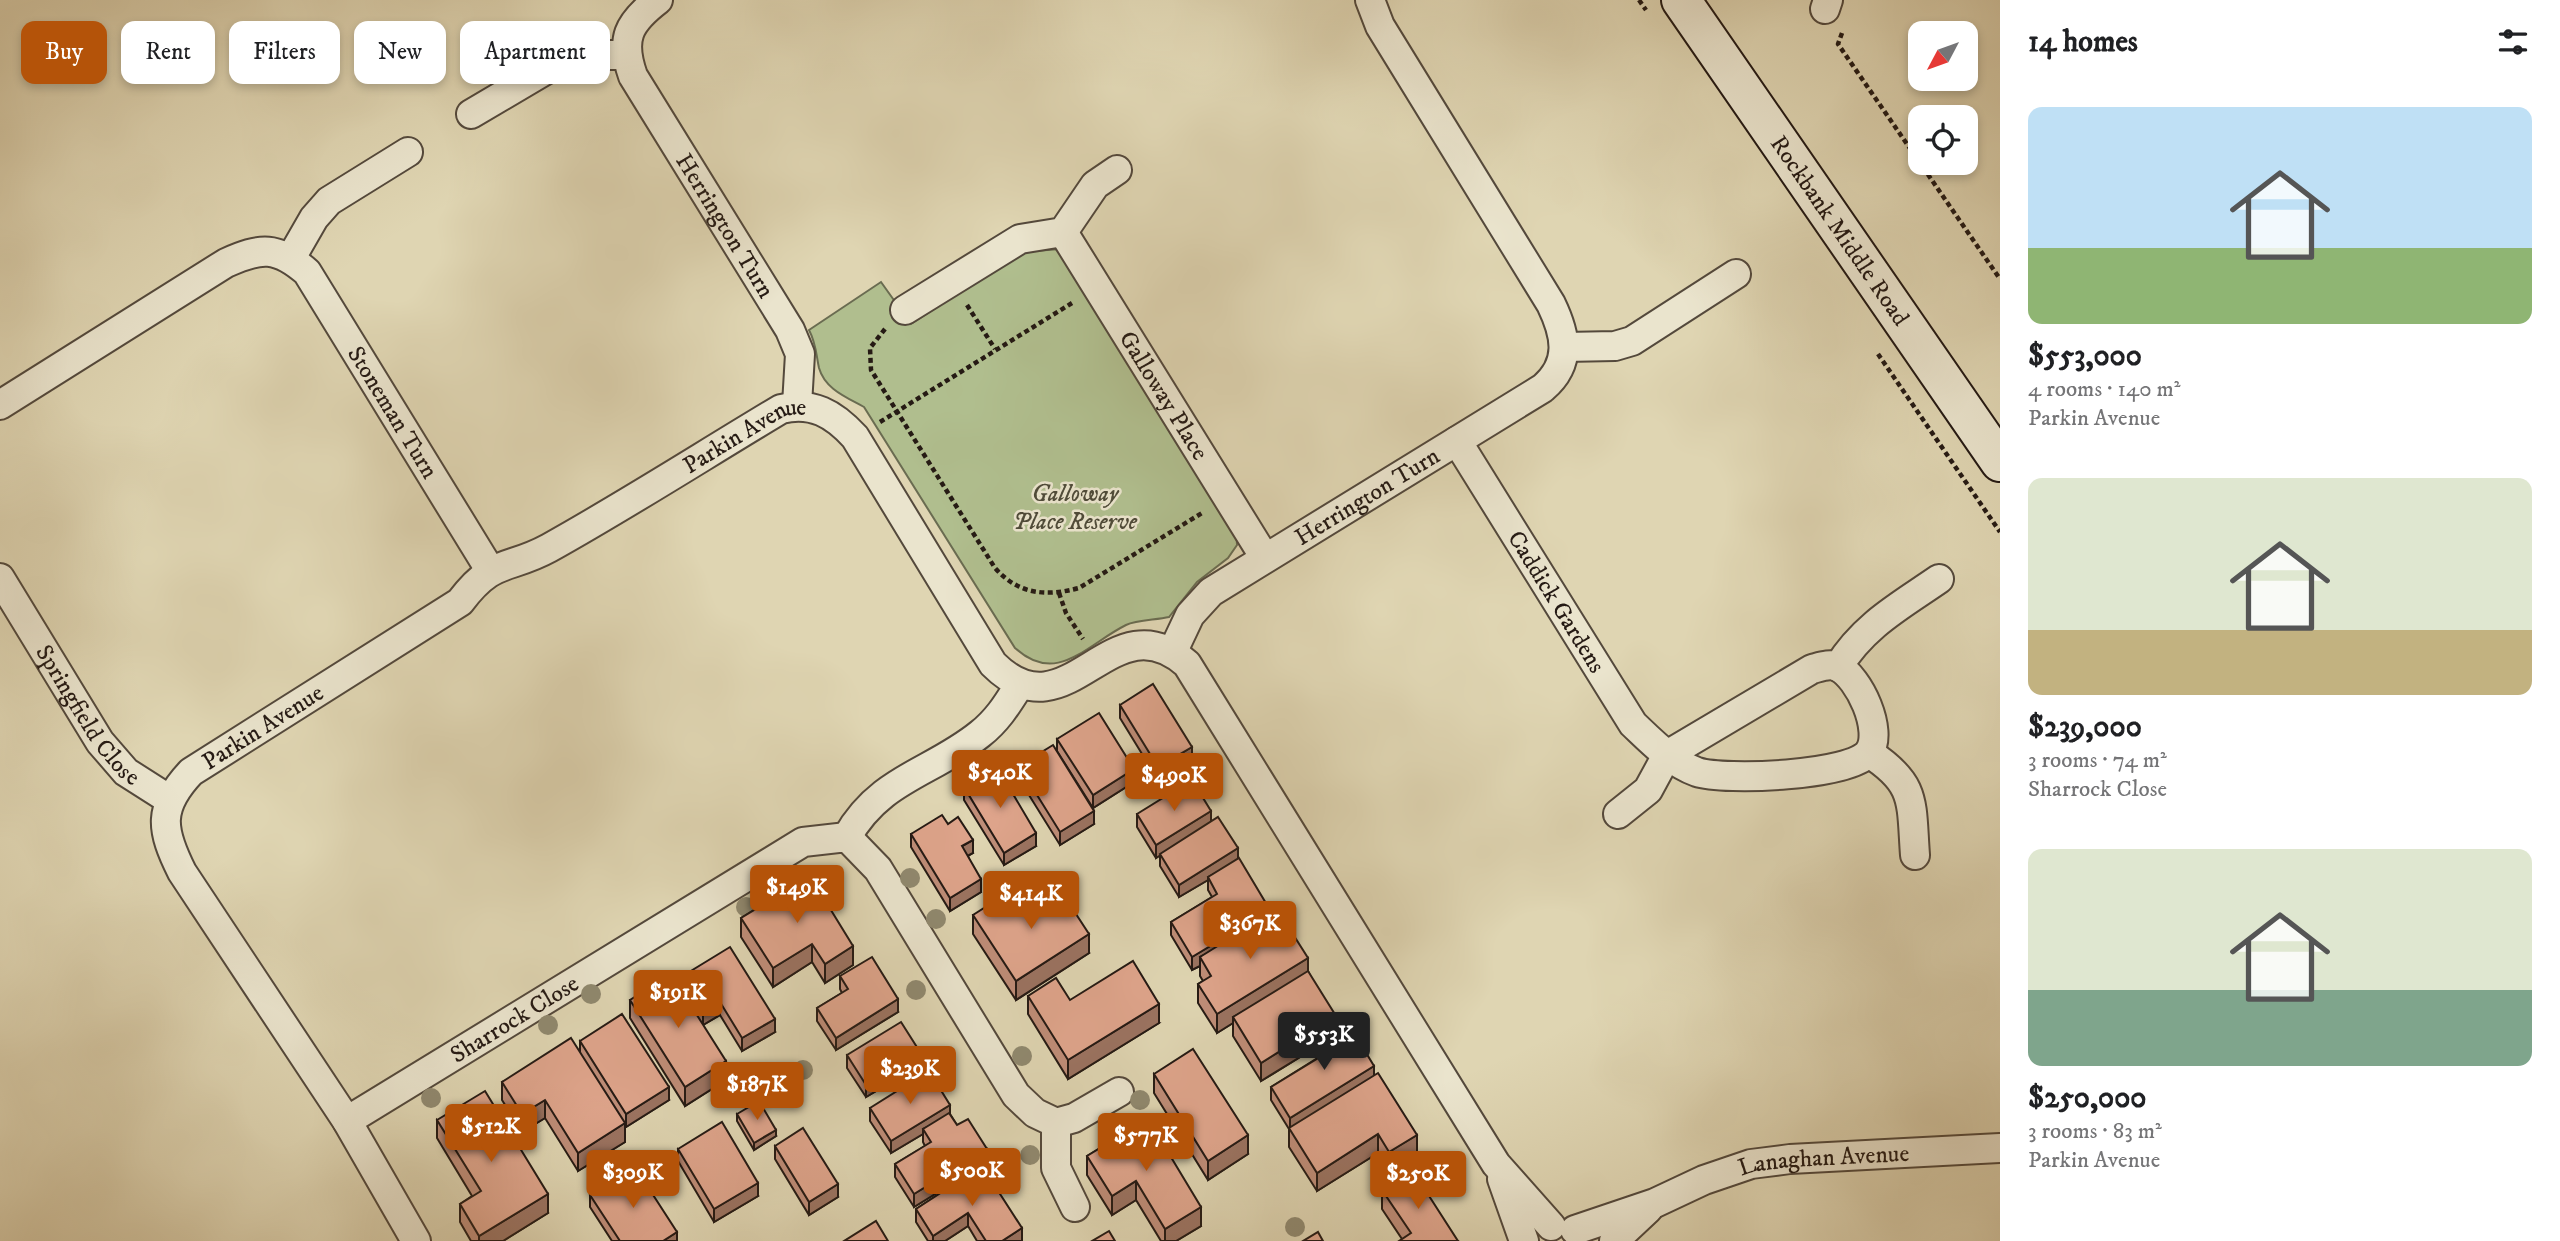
<!DOCTYPE html>
<meta charset="utf-8">
<style>
:root{--surface:#fff;--page:#f2f2f2;--text:#202124;--muted:#757577;--accent:#b45309}
body{margin:0;font-family:"IM FELL DW Pica",serif;background:var(--page);color:var(--text);height:100vh;display:flex;flex-direction:column;font-size:26px;white-space:nowrap}
*{box-sizing:border-box;margin:0}
p{font-size:23px;color:var(--muted)}
.icon{flex:none;width:38px;height:38px;fill:none;stroke:currentColor;stroke-width:2;stroke-linecap:round;stroke-linejoin:round}
.map{position:relative;flex:1;overflow:hidden}
.panel{display:flex;flex-direction:column;background:var(--surface);width:560px}
.panel>*{flex:none}
.banner{position:absolute;left:21px;top:21px;width:665px;height:63px;display:flex;gap:14px}
.needle{width:46px;rotate:229deg}
.fabs{position:absolute;left:1908px;top:21px;display:grid;gap:14px}
.fabs a{display:grid;place-items:center;width:70px;height:70px;border-radius:14px;background:var(--surface);box-shadow:0 4px 10px #0003;font-size:35px}
.price{position:absolute;translate:-50% -60px;padding:0 16px;border-radius:7px;background:var(--accent);color:#fff;font-size:23px;line-height:46px;filter:drop-shadow(0 2px 4px #0008)}
.price::after{content:'';position:absolute;left:50%;top:42px;width:21px;height:16px;margin-left:-10px;background:inherit;clip-path:polygon(0 0,100% 0,50% 100%)}
.price.current{background:#222;color:#fff}
ul{padding:0;list-style:none}
li{display:grid;align-content:center;gap:14px;height:371px;padding:0 28px}
li span{display:grid;place-items:center;height:217px;border-radius:14px;color:#555}
li>.icon{margin-inline-start:auto}
span .icon{width:126px;height:126px;fill:#fffc;stroke-width:1}
li b{font-size:30px}
h2{display:flex;justify-content:space-between;align-items:center;height:84px;padding:0 28px;font-size:30px}
.chip{padding:0 24px;border-radius:14px;background:var(--surface);box-shadow:0 4px 10px #0003;font-size:24px;line-height:63px}
.chip.current{background:var(--accent);color:#fff}
main{display:flex;flex:1;min-height:0}
.map>svg:first-child{display:block}
.green{fill:#b0be8e;stroke:#6a6c51;stroke-width:2}
.lines{fill:none;stroke-linecap:round;stroke-linejoin:round}
.street-casing{stroke:#54493c;stroke-width:32}
.secondary-casing{stroke:#251a14;stroke-width:42}
.path{stroke:#251a14;stroke-width:4.5;stroke-dasharray:5 3.5;stroke-linecap:butt}
.street{stroke:#eae4cd;stroke-width:28}
.secondary{stroke:#eae4cd;stroke-width:38}
.tree{fill:#90896f}
.wall{fill:#bf8d78;stroke:#251a14;stroke-width:2}
.shaded-wall{fill:#9b7361;stroke:#251a14;stroke-width:2}
.building{fill:#dea48b;stroke:#251a14;stroke-width:2}
.labels{text-anchor:middle;stroke-width:5;stroke-linejoin:round;paint-order:stroke}
.street-label{font-size:24px;fill:#251a14;stroke:#eae4cd}
.park-label{font-size:24px;font-style:italic;fill:#4f4b39;stroke:#eae4cd}
</style>
<main>
<div class="map">
<svg width="2000" height="1241" viewBox="0 0 2000 1241">
<rect width="100%" height="100%" fill="#dfd5b2"/>
<filter id="stains"><feTurbulence type="fractalNoise" baseFrequency=".00286" numOctaves="4"/><feColorMatrix values="0 0 0 0 .2 0 0 0 0 .09 0 0 0 0 .02 0 0 0 .5 -.17"/></filter>
<radialGradient id="worn" r=".72"><stop offset=".6" stop-color="#630" stop-opacity="0"/><stop offset="1" stop-color="#630" stop-opacity=".3"/></radialGradient>
<path class="green" d="M 1060,249 L 1236,523 L 1237,545 L 1228,558 L 1197,582 L 1169,617 C 1156,620 1137,620 1126,625 C 1086,645 1057,686 1015,648 L 864,407 C 846,397 825,389 819,368 C 816,354 816,343 809,330 L 881,282 L 911,324 L 1022,252 Z"/>
<g class="lines">
<defs>
<g id="street">
<path id="s1" d="M 658,0 C 628,23 620,39 633,76 L 790,330 L 800,354 L 797,405"/>
<polyline points="1825,9 1828,0"/>
<polyline points="471,114 571,55 626,55"/>
<path id="s2" d="M 1063,232 L 1265,558"/>
<polyline points="291,258 314,218 329,201 408,152"/>
<polyline points="905,310 1020,239 1063,232 1095,185 1117,170"/>
<polyline points="1565,347 1615,346 1632,341 1736,274"/>
<path id="s3" d="M 0,405 L 226,263 C 261,247 277,246 307,272 L 490,570"/>
<path id="s4" d="M 1457,441 L 1633,724 C 1652,742 1672,763 1697,772 C 1724,781 1853,776 1869,752 C 1884,731 1859,677 1838,667 C 1830,663 1820,667 1812,669 L 1667,755 L 1648,790 L 1618,814"/>
<path id="s5" d="M 0,578 L 100,742 L 126,772 L 170,800"/>
<path id="s6" d="M 1173,651 L 1190,615 L 1211,592 L 1543,388 C 1572,363 1566,335 1551,304 L 1380,26 L 1370,0"/>
<path d="M 1838,667 C 1864,625 1900,606 1939,579"/>
<path d="M 1869,753 C 1917,784 1911,802 1915,855"/>
<path d="M 847,837 C 880,778 932,773 980,734 C 998,720 1008,703 1020,684"/>
<path id="s7" d="M 347,1121 L 803,842 L 847,837 L 878,869 L 1016,1095 L 1035,1113 L 1056,1123 L 1074,1118 L 1119,1092"/>
<polyline points="1056,1123 1056,1168 1075,1207"/>
<polyline points="1502,1179 1524,1241"/>
<path id="s8" d="M 1575,1230 L 1655,1203 L 1704,1180 L 1751,1164 L 1790,1159 L 2000,1148"/>
<path id="s9" d="M 416,1241 L 347,1121 L 182,872 C 161,830 157,808 191,772 L 460,602 C 494,557 507,571 549,548 C 628,504 704,455 781,409 C 812,401 834,414 855,437 L 993,664 C 1069,740 1110,596 1187,664 L 1496,1164 L 1551,1226"/>
<polyline points="1614,1241 1648,1209"/>
</g>
<g id="secondary">
<path id="s10" d="M 1681,0 L 2000,462"/>
</g>
</defs>
<use href="#street" class="street-casing"/>
<use href="#secondary" class="secondary-casing"/>
<g class="path">
<polyline points="1639,0 1646,10"/>
<polyline points="1842,33 1838,44 2000,279"/>
<polyline points="967,305 995,349"/>
<path d="M 885,329 L 870,348 L 871,370 L 995,568 C 1018,594 1045,597 1079,588 L 1202,513"/>
<polyline points="1878,354 2000,532"/>
<polyline points="880,422 1072,303"/>
<polyline points="1059,593 1066,613 1083,639"/>
</g>
<use href="#street" class="street"/>
<use href="#secondary" class="secondary"/>
</g>
<g class="tree">
<circle cx="910" cy="878" r="10"/>
<circle cx="746" cy="907" r="10"/>
<circle cx="936" cy="919" r="10"/>
<circle cx="916" cy="990" r="10"/>
<circle cx="591" cy="994" r="10"/>
<circle cx="548" cy="1025" r="10"/>
<circle cx="1022" cy="1056" r="10"/>
<circle cx="803" cy="1070" r="10"/>
<circle cx="431" cy="1098" r="10"/>
<circle cx="1140" cy="1100" r="10"/>
<circle cx="1030" cy="1155" r="10"/>
<circle cx="1295" cy="1227" r="10"/>
</g>
<g class="wall">
<polygon points="1120,705 1192,759 1158,780 1120,718"/>
<polygon points="1057,739 1134,782 1093,808 1057,751"/>
<polygon points="1019,766 1094,824 1060,845 1019,779"/>
<polygon points="964,787 1036,846 1004,865 964,800"/>
<polygon points="1137,814 1211,822 1238,859 1270,913 1308,971 1336,1031 1374,1075 1417,1153 1389,1171 1378,1153 1317,1191 1289,1147 1289,1129 1271,1100 1271,1087 1319,1057 1318,1055 1318,1046 1261,1081 1233,1036 1233,1023 1217,1033 1198,1003 1198,984 1203,981 1200,976 1200,966 1192,970 1171,935 1171,922 1212,897 1208,890 1208,880 1179,897 1160,866 1160,855 1156,858 1137,827"/>
<polygon points="948,824 973,853 968,856 981,892 950,911 911,847 911,834"/>
<polygon points="810,876 853,965 825,983 812,962 773,987 741,937 741,918"/>
<polygon points="1018,914 1089,953 1016,1000 973,934 973,915"/>
<polygon points="840,976 898,1012 836,1050 817,1021 817,1008 842,993 840,989"/>
<polygon points="681,977 775,1032 742,1051 720,1015 703,1025 726,1080 685,1106 630,1018 630,1000 681,990"/>
<polygon points="1028,996 1070,1000 1159,1023 1068,1079 1028,1014"/>
<polygon points="580,1041 669,1100 626,1127 625,1124 625,1142 578,1171 545,1118 522,1132 502,1100 502,1082 580,1052"/>
<polygon points="847,1055 920,1065 866,1097 847,1068"/>
<polygon points="1154,1074 1248,1154 1208,1180 1154,1093"/>
<polygon points="870,1108 950,1114 957,1125 987,1162 914,1207 895,1177 895,1164 925,1146 923,1142 923,1134 891,1153 870,1121"/>
<polygon points="737,1114 776,1136 754,1150 737,1121"/>
<polygon points="1148,1119 1201,1226 1176,1241 1161,1241 1136,1200 1112,1215 1087,1175 1087,1156"/>
<polygon points="437,1120 548,1213 503,1241 471,1241 460,1222 460,1204 472,1196 437,1138"/>
<polygon points="775,1146 838,1197 809,1215 775,1159"/>
<polygon points="678,1149 758,1196 714,1222 678,1161"/>
<polygon points="982,1166 1022,1241 977,1241 968,1226 945,1241 928,1241 916,1222 916,1209"/>
<polygon points="1382,1190 1458,1241 1402,1239 1382,1209"/>
<polygon points="590,1195 677,1241 612,1241 590,1207"/>
</g>
<g class="shaded-wall">
<polygon points="1192,747 1192,759 1158,780 1158,767"/>
<polygon points="1134,769 1134,782 1093,808 1093,795"/>
<polygon points="1094,811 1094,824 1060,845 1060,832"/>
<polygon points="1211,811 1211,824 1156,858 1156,845"/>
<polygon points="1036,833 1036,846 1004,865 1004,853"/>
<polygon points="973,840 973,853 962,859 962,846"/>
<polygon points="1238,848 1238,861 1208,877 1208,880 1179,897 1179,885"/>
<polygon points="981,879 981,892 950,911 950,898"/>
<polygon points="1270,910 1270,923 1200,957 1200,966 1192,970 1192,957"/>
<polygon points="1089,934 1089,953 1016,1000 1016,981"/>
<polygon points="812,944 812,962 773,987 773,968"/>
<polygon points="853,946 853,965 825,983 825,964"/>
<polygon points="1308,958 1308,977 1233,1017 1233,1023 1217,1033 1217,1014"/>
<polygon points="898,999 898,1012 836,1050 836,1038"/>
<polygon points="720,1002 720,1015 703,1025 703,1012"/>
<polygon points="1159,1004 1159,1023 1068,1079 1068,1060"/>
<polygon points="1336,1016 1336,1035 1318,1042 1318,1046 1261,1081 1261,1063"/>
<polygon points="775,1019 775,1032 742,1051 742,1038"/>
<polygon points="920,1052 920,1065 866,1097 866,1085"/>
<polygon points="726,1061 726,1080 685,1106 685,1087"/>
<polygon points="1374,1066 1374,1079 1290,1130 1290,1118"/>
<polygon points="669,1087 669,1100 626,1127 626,1114"/>
<polygon points="545,1100 545,1118 522,1132 522,1114"/>
<polygon points="950,1105 950,1117 923,1129 923,1134 891,1153 891,1141"/>
<polygon points="625,1123 625,1142 578,1171 578,1153"/>
<polygon points="776,1130 776,1136 754,1150 754,1143"/>
<polygon points="1378,1134 1378,1153 1317,1191 1317,1173"/>
<polygon points="1248,1135 1248,1154 1208,1180 1208,1161"/>
<polygon points="1417,1135 1417,1153 1389,1171 1389,1152"/>
<polygon points="987,1149 987,1162 914,1207 914,1194"/>
<polygon points="1136,1181 1136,1200 1112,1215 1112,1196"/>
<polygon points="758,1183 758,1196 714,1222 714,1209"/>
<polygon points="838,1184 838,1197 809,1215 809,1202"/>
<polygon points="548,1194 548,1213 503,1241 479,1241 479,1236"/>
<polygon points="1201,1207 1201,1226 1176,1241 1165,1241 1165,1229"/>
<polygon points="968,1213 968,1226 945,1241 933,1241 933,1236"/>
<polygon points="1022,1228 1022,1241 1002,1241"/>
<polygon points="677,1232 677,1241 663,1241"/>
</g>
<g class="building">
<polygon points="1153,684 1192,747 1158,767 1120,705"/>
<polygon points="1099,713 1134,769 1093,795 1057,739"/>
<polygon points="1053,745 1094,811 1060,832 1019,766"/>
<polygon points="997,767 1036,833 1004,853 964,787"/>
<polygon points="1192,780 1211,811 1156,845 1137,814"/>
<polygon points="942,815 948,824 958,817 973,840 962,846 981,879 950,898 911,834"/>
<polygon points="1218,817 1238,848 1179,885 1160,854"/>
<polygon points="1239,858 1270,910 1192,957 1171,922 1217,894 1208,877"/>
<polygon points="810,876 853,946 825,964 812,944 773,968 741,918"/>
<polygon points="1059,888 1089,934 1016,981 973,915 1006,894 1018,914"/>
<polygon points="1277,909 1308,958 1217,1014 1198,984 1211,976 1200,957"/>
<polygon points="730,947 775,1019 742,1038 720,1002 703,1012 681,977"/>
<polygon points="872,957 898,999 836,1038 817,1008 848,989 840,976"/>
<polygon points="1133,961 1159,1004 1068,1060 1028,996 1056,978 1070,1000"/>
<polygon points="1308,971 1336,1016 1261,1063 1233,1017"/>
<polygon points="671,974 726,1061 685,1087 630,1000"/>
<polygon points="622,1014 669,1087 626,1114 580,1041"/>
<polygon points="901,1022 920,1052 866,1085 847,1055"/>
<polygon points="1348,1023 1374,1066 1290,1118 1271,1087 1325,1054 1318,1042"/>
<polygon points="571,1038 625,1123 578,1153 545,1100 522,1114 502,1082"/>
<polygon points="1193,1049 1248,1135 1208,1161 1154,1074"/>
<polygon points="929,1071 950,1105 891,1141 870,1108"/>
<polygon points="1378,1073 1417,1135 1389,1152 1378,1134 1317,1173 1289,1128"/>
<polygon points="485,1091 548,1194 479,1236 460,1204 481,1191 437,1120"/>
<polygon points="759,1101 776,1130 754,1143 737,1114"/>
<polygon points="949,1113 957,1125 968,1119 987,1149 914,1194 895,1164 931,1142 923,1129"/>
<polygon points="1148,1119 1201,1207 1165,1229 1136,1181 1112,1196 1087,1156"/>
<polygon points="722,1122 758,1183 714,1209 678,1149"/>
<polygon points="803,1128 838,1184 809,1202 775,1146"/>
<polygon points="982,1166 1022,1228 1002,1241 986,1241 968,1213 933,1236 916,1209"/>
<polygon points="635,1167 677,1232 663,1241 620,1241 590,1195"/>
<polygon points="1413,1171 1458,1241 1399,1241 1411,1233 1382,1190"/>
<polygon points="876,1221 888,1241 844,1241"/>
<polygon points="1109,1231 1115,1241 1092,1241"/>
<polygon points="1318,1232 1323,1241 1303,1241"/>
</g>
<g class="labels">
<g class="street-label">
<text dy="8" stroke="none"><textPath href="#s1" startOffset="264">Herrington Turn</textPath></text>
<text dy="8" stroke="none"><textPath href="#s10" startOffset="280">Rockbank Middle Road</textPath></text>
<text dy="8" stroke="none"><textPath href="#s2" startOffset="192">Galloway Place</textPath></text>
<text dy="8" stroke="none"><textPath href="#s3" startOffset="520">Stoneman Turn</textPath></text>
<text dy="8" stroke="none"><textPath href="#s9" startOffset="1199">Parkin Avenue</textPath></text>
<text dy="8" stroke="none"><textPath href="#s6" startOffset="254">Herrington Turn</textPath></text>
<text dy="8" stroke="none"><textPath href="#s4" startOffset="189">Caddick Gardens</textPath></text>
<text dy="8" stroke="none"><textPath href="#s5" startOffset="163">Springfield Close</textPath></text>
<text dy="8" stroke="none"><textPath href="#s9" startOffset="632">Parkin Avenue</textPath></text>
<text dy="8" stroke="none"><textPath href="#s7" startOffset="196">Sharrock Close</textPath></text>
<text dy="8" stroke="none"><textPath href="#s8" startOffset="261">Lanaghan Avenue</textPath></text>
</g>
<g class="park-label">
<text x="1075" y="501">Galloway<tspan x="1075" dy="28">Place Reserve</tspan></text>
</g>
</g>
<rect width="100%" height="100%" filter="url(#stains)"/>
<rect width="100%" height="100%" fill="url(#worn)"/>
</svg>
<div class="fabs">
<a><svg class="needle" viewBox="-14 -14 28 28"><path d="M0-13l5 13h-10z" fill="#e53935"/><path d="M0 13l5-13h-10z" fill="#757577"/></svg></a>
<a><svg class="icon" aria-label="locate" viewBox="0 0 24 24"><circle cx="12" cy="12" r="6"/><path d="M12 2v4M12 18v4M2 12h4M18 12h4"/></svg></a>
</div>
<b class="price" style="left:1000px;top:810px">$540K</b>
<b class="price" style="left:1174px;top:813px">$490K</b>
<b class="price" style="left:797px;top:925px">$149K</b>
<b class="price" style="left:1031px;top:931px">$414K</b>
<b class="price" style="left:1250px;top:961px">$367K</b>
<b class="price" style="left:678px;top:1030px">$191K</b>
<b class="price current" style="left:1324px;top:1072px">$553K</b>
<b class="price" style="left:910px;top:1106px">$239K</b>
<b class="price" style="left:757px;top:1122px">$187K</b>
<b class="price" style="left:491px;top:1164px">$512K</b>
<b class="price" style="left:1146px;top:1173px">$577K</b>
<b class="price" style="left:972px;top:1208px">$500K</b>
<b class="price" style="left:633px;top:1210px">$309K</b>
<b class="price" style="left:1418px;top:1211px">$250K</b>
<div class="banner">
<a class="chip current">Buy</a>
<a class="chip">Rent</a>
<a class="chip">Filters</a>
<a class="chip">New</a>
<a class="chip">Apartment</a>
</div>
</div>
<section class="panel">
<h2>14 homes<svg class="icon" aria-label="filters" viewBox="0 0 24 24"><path d="M4 7h16M4 17h16"/><circle cx="9" cy="7" r="2"/><circle cx="15" cy="17" r="2"/></svg></h2>
<ul>
<li><span style="background:linear-gradient(#bfe0f5 65%,#8fb573 0)"><svg class="icon" aria-label="home" viewBox="0 0 24 24"><path d="M3 11l9-7 9 7M6 9v11h12V9"/></svg></span><div><b>$553,000</b><p>4 rooms · 140 m²</p><p>Parkin Avenue</p></div></li>
<li><span style="background:linear-gradient(#dfe7d0 70%,#c2b280 0)"><svg class="icon" aria-label="home" viewBox="0 0 24 24"><path d="M3 11l9-7 9 7M6 9v11h12V9"/></svg></span><div><b>$239,000</b><p>3 rooms · 74 m²</p><p>Sharrock Close</p></div></li>
<li><span style="background:linear-gradient(#dfe7d0 65%,#7fa58c 0)"><svg class="icon" aria-label="home" viewBox="0 0 24 24"><path d="M3 11l9-7 9 7M6 9v11h12V9"/></svg></span><div><b>$250,000</b><p>3 rooms · 83 m²</p><p>Parkin Avenue</p></div></li>
</ul>
</section>
</main>
